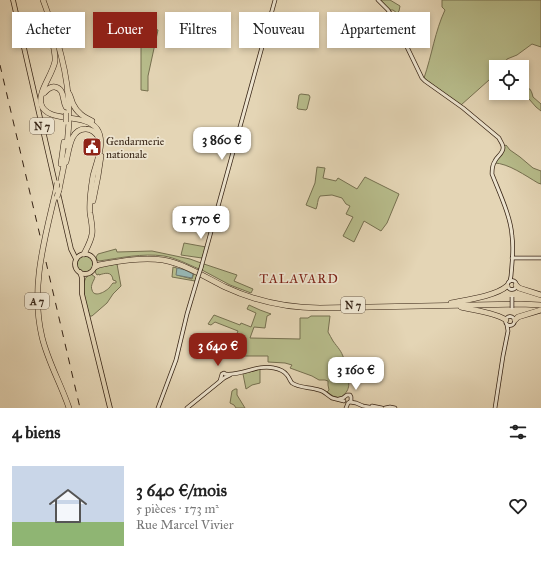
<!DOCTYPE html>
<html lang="fr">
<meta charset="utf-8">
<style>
:root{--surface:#fff;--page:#f6f6f6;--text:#222;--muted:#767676;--accent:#8f2418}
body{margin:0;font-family:"IM FELL Great Primer",serif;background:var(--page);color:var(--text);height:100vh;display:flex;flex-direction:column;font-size:15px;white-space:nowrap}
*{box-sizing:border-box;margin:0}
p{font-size:13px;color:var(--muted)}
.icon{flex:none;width:22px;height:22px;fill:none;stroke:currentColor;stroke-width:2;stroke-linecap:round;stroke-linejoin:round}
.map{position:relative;height:408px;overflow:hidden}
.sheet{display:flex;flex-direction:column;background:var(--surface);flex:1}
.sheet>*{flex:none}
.guide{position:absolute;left:12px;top:12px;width:517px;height:36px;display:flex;gap:8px}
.buttons{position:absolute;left:489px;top:60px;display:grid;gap:8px}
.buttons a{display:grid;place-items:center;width:40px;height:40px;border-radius:0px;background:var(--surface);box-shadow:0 2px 6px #0003;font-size:20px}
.price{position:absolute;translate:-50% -34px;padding:0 9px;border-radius:8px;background:#fff;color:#222;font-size:13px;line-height:26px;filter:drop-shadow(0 1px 2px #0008)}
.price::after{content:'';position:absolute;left:50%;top:24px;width:12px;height:9px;margin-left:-6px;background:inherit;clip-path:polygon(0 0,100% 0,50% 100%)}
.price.active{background:var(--accent);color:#fff}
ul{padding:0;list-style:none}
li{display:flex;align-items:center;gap:12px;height:100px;padding:0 12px}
li span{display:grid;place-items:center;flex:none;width:112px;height:80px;border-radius:0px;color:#555}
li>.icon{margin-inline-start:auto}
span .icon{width:48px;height:48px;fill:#fffc;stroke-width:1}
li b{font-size:17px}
h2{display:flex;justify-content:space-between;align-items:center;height:48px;padding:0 12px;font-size:17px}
.chip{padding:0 14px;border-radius:0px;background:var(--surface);box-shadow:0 2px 6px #0003;font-size:14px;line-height:36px}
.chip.active{background:var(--accent);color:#fff}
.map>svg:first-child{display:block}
.green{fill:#b7bc8b;stroke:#767050}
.water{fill:#97b8b4;stroke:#707c74}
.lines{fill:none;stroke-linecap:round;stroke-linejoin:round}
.secondary-casing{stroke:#362314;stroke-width:4.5}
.primary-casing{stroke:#362314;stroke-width:5.5}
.highway-casing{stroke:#362314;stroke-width:6}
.secondary{stroke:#ede4cf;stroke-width:3}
.primary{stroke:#e4d5b5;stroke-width:4}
.highway{stroke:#e4d5b5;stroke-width:5}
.rail{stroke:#362314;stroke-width:1;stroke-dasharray:7 7;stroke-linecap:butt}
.secondary-bridge-casing{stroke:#362314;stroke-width:4.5;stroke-linecap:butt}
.highway-bridge-casing{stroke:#362314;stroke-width:6;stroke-linecap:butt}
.secondary-bridge{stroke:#ede4cf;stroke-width:3}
.highway-bridge{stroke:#e4d5b5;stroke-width:5}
.labels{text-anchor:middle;stroke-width:3.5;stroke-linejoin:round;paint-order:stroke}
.shield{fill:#ede4cf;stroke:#6d5d4c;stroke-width:1}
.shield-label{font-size:10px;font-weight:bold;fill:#362314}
.poi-label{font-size:11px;fill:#362314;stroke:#ede4cf;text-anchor:start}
.quarter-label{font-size:13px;letter-spacing:1px;fill:#7a1f14;stroke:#ede4cf}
</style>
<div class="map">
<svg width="541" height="408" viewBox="0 0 541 408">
<rect width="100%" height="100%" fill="#e4d5b5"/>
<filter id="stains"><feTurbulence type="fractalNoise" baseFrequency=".005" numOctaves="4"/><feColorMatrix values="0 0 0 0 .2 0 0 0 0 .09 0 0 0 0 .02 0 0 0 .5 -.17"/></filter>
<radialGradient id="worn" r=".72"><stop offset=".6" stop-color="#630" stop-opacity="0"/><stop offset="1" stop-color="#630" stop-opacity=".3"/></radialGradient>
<g class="green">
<polygon points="380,0 390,0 400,6 399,11 397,13 393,10 390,10"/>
<path d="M 442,0 L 541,0 L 541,47 L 532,44 L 517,55 L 507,59 L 503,67 L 496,67 L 496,84 L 489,80 L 461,105 L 425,79 L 424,78 C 432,55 435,31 445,10 L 442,7 Z"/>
<polygon points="141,26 146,26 158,30 148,76 148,91 141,90"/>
<path d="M 522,84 C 529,88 531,88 533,97 L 541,104 L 541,111 L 536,107 L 529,99 L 521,98 L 513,93 L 522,93 Z"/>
<polygon points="301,94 309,95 310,97 307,109 306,110 298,109 297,108 299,95"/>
<path d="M 506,145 L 510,150 L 520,157 L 533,168 L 541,171 L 541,184 L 538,183 C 526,176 508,163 494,163 L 503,147 Z"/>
<path d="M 317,167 L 325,168 L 323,178 L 336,181 L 338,178 L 357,189 L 365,177 L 399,194 L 387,223 L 381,231 L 364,221 L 354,242 L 343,236 L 353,217 L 346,214 L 350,206 L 346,204 L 342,198 L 332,195 L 320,196 C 317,200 318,205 316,209 L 306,205 L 315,183 Z"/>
<polygon points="184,243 206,247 202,258 181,255"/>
<path d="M 116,249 L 117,252 L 152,251 L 190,259 L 201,263 L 199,269 C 187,264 176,258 164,256 C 142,253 120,258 99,261 L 97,260 L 96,257 L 98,254 Z"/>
<circle cx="85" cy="264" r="8"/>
<path d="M 117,264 L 121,286 L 113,294 L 107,303 L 92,316 L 89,316 C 87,307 77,278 91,274 L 95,277 C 94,281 90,285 92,290 C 94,298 105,292 109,288 C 111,286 111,285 113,283 L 116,283 L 116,281 L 113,280 C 112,271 105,273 99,275 L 99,274 L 97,275 L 95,272 L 97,267 Z"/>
<polygon points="204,264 237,275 234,281 253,289 251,293 230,285 202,270"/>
<polygon points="173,267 177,268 177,275 192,279 194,273 197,275 195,281 172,277"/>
<path d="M 249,305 L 260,310 L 271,314 L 267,316 L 265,328 L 254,327 L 250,338 L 300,339 L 300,318 L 308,318 L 311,316 L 330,316 L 328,332 C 330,335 331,338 333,341 C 338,348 341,350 344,359 L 332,361 L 333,373 L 348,372 C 349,385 351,390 340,398 L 333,396 L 327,392 L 329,390 L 328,385 L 328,381 L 325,380 L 319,380 L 312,376 L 290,368 L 292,365 L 285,363 L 268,362 L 268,356 L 239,356 L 240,350 L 231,347 L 238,331 L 215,322 L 211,325 L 208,324 L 214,315 L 240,325 L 241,323 L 251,327 L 256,313 L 247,309 Z"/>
<polygon points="260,369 260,383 252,385 246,389 243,374"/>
<polygon points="235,389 237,389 237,395 245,408 236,408 234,405 230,403 232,391"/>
</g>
<polygon class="water" points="177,268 185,270 193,274 192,278 176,275"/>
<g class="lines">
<defs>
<g id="secondary">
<path d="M 378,0 L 388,10 L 393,18 L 422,78 L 425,81 L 463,108 L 499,138 C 500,141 503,144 503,147 C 504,153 497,156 495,161 C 492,165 492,169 492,174 C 499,192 511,217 512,236 C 514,249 512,263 511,276 L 510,281"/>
<polyline points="512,258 541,258"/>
<polyline points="201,268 275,0"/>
<circle cx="512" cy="285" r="4.5"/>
<circle cx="510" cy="321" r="4.5"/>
<path d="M 225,374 C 242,376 257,364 274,368 C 279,369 284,371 287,375 C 289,377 290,381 292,383 C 299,388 310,387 319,390 C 324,391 327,395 332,398 C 336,399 340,400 344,401"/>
<polyline points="220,381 222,374 224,373 225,374"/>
<polyline points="339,399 343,398 347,395 350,395 351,397 351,401 348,403 346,408"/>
<polyline points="350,402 356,403 363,406 374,408"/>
<polyline points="372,406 382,408"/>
<polyline points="158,408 176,360 187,314 198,277"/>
<polyline points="187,408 224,378 230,375"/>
<polyline points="385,408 390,407 395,408"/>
<polyline points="495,408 503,356 508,331 507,325"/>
</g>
<g id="primary">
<polyline points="13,0 56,187"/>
<polyline points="58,193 71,249 76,259"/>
<circle cx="85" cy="264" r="10"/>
<polyline points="80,272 82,278 82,294 110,408"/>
</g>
<g id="highway">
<path d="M 43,0 C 57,38 69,73 69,114"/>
<path d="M 49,25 C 50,35 56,51 55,61 C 53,74 38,91 41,104 C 47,124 85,112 97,129 C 106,142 96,163 93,176 C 91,188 89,201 90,213 C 91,220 93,227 92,234 C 91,241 87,248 84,254"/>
<path d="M 68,92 C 71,96 71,100 73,104 C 77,113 84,117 92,121"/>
<path d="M 44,93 C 47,90 50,86 55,87 C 65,89 62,100 66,107"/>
<polyline points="67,146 69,122"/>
<path d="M 64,163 L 66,162 C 69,151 70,128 86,129 C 92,129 96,133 99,138"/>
<polyline points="61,164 64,142"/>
<path d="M 56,190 C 45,238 30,287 42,337 C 48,362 61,384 69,408"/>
<polyline points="59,190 65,160"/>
<polyline points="93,201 98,176 101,156"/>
<path d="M 95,267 L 99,265 C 120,261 142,257 163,260 C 185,264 205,277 225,287 C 255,301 287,308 320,308 L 521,304 L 541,305"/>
<polyline points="516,285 519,288 541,295"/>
<path d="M 451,303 C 466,300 496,296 507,286"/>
<path d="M 461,307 C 472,310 497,313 506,320"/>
<polyline points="515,320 518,317 541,310"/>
</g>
</defs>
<use href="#secondary" class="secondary-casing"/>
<use href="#primary" class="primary-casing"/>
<use href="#highway" class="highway-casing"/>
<use href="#secondary" class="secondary"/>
<use href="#primary" class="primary"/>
<use href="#highway" class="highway"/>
<g class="rail">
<polyline points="0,65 41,240"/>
<polyline points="46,262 80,408"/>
</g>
<defs>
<g id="secondary-bridge">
<polyline points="198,277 201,268"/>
<polyline points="512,297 512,308"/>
</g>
<g id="highway-bridge">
<polyline points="66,122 66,113"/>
<polyline points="56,190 57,183"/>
<polyline points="57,197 59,190"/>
</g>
</defs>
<use href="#secondary-bridge" class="secondary-bridge-casing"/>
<use href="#highway-bridge" class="highway-bridge-casing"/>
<use href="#secondary-bridge" class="secondary-bridge"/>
<use href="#highway-bridge" class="highway-bridge"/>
</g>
<defs>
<symbol id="civic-square" viewBox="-11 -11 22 22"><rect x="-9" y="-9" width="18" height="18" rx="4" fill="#8f2418" stroke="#ede4cf"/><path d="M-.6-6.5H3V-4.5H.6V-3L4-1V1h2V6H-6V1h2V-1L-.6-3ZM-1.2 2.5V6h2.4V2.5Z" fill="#fff"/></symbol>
</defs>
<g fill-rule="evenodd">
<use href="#civic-square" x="81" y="136" width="22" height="22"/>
</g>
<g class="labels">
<g class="shield">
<rect x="30" y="118" width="24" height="16" rx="3"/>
<rect x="25" y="293" width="24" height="16" rx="3"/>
<rect x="341" y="297" width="24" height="16" rx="3"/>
</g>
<g class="shield-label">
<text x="42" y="130">N 7</text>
<text x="37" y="305">A 7</text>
<text x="353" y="309">N 7</text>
</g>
<g class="poi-label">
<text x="106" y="145">Gendarmerie<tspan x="106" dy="13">nationale</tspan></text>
</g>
<g class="quarter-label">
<text x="299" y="283">TALAVARD</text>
</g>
</g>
<rect width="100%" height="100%" filter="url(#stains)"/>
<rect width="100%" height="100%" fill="url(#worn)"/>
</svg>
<div class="buttons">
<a><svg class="icon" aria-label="locate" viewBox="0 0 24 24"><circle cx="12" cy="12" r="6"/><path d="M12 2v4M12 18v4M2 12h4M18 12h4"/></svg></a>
</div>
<b class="price" style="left:222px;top:161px">3 860 €</b>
<b class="price" style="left:201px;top:240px">1 570 €</b>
<b class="price active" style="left:218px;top:367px">3 640 €</b>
<b class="price" style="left:356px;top:391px">3 160 €</b>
<div class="guide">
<a class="chip">Acheter</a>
<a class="chip active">Louer</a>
<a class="chip">Filtres</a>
<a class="chip">Nouveau</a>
<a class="chip">Appartement</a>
</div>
</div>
<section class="sheet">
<h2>4 biens<svg class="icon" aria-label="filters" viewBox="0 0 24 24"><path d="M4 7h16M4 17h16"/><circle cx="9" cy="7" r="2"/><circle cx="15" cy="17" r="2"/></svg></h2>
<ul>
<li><span style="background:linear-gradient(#c9d6e8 70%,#8fb573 0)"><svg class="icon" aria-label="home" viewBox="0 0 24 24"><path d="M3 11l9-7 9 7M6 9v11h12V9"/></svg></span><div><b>3 640 €/mois</b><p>5 pièces · 173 m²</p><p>Rue Marcel Vivier</p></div><svg class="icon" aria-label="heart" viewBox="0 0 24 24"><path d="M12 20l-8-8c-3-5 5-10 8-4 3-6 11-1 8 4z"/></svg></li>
</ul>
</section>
